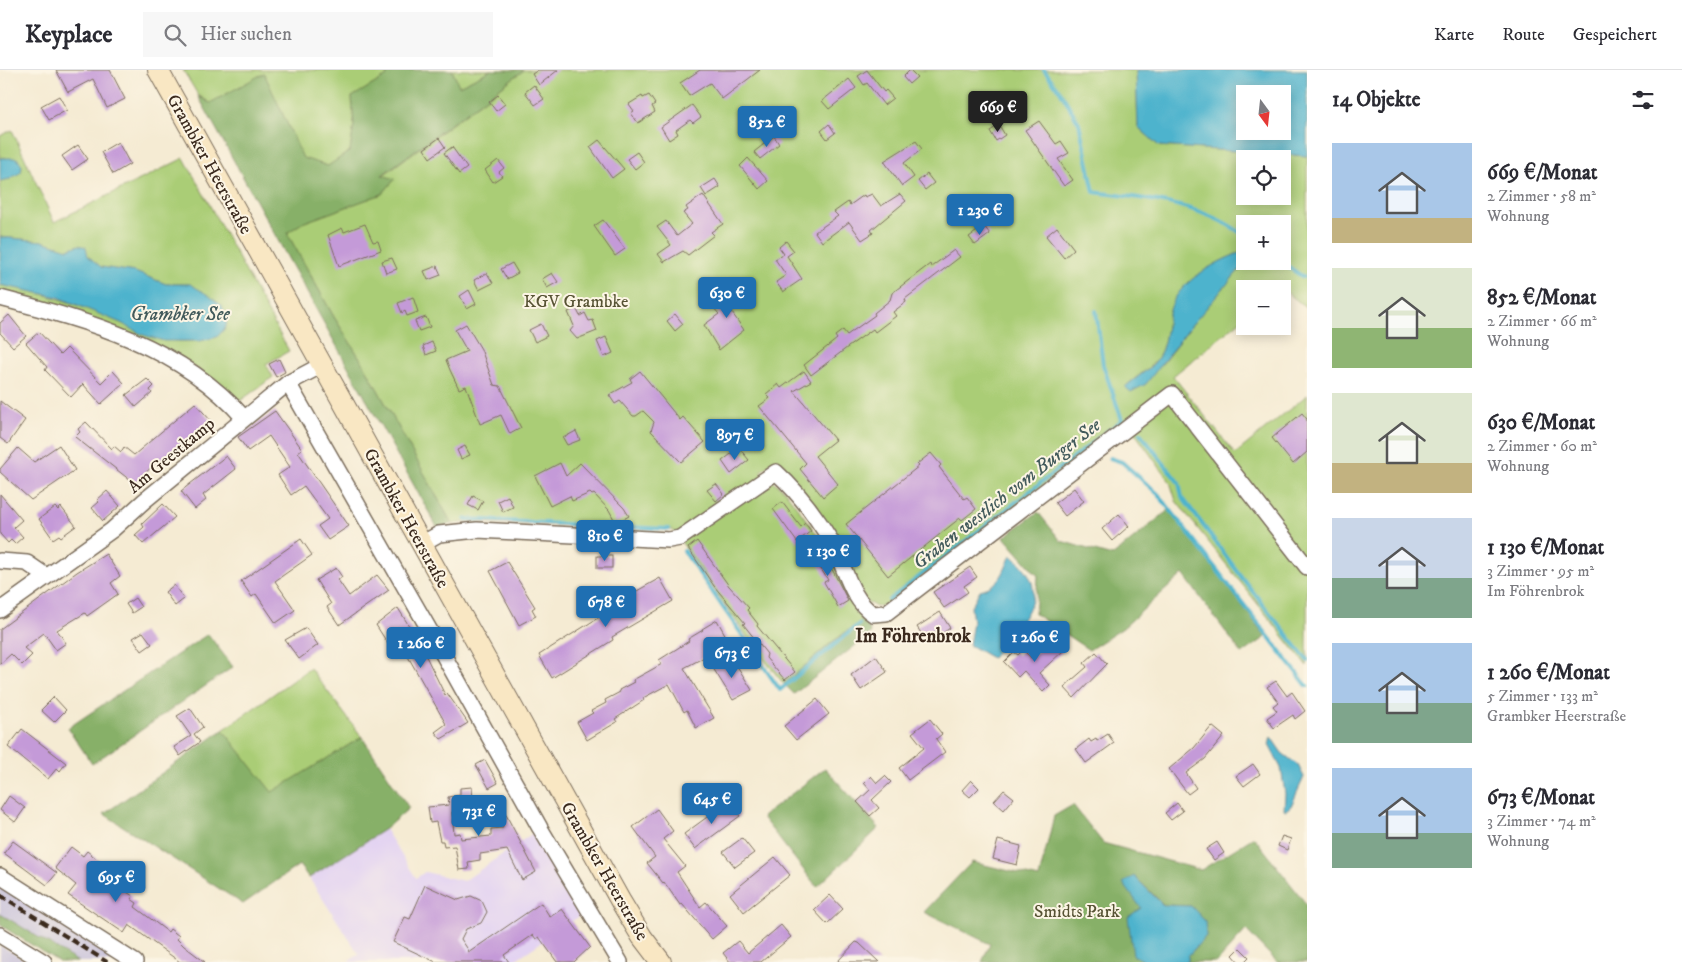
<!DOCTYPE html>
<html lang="de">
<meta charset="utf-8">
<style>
:root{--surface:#fff;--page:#f7f7f7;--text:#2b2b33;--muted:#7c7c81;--line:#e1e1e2;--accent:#1f6fb2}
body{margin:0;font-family:"IM FELL DW Pica",serif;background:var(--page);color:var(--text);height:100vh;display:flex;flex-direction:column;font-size:19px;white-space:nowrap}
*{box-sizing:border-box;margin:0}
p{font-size:16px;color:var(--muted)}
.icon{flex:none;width:28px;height:28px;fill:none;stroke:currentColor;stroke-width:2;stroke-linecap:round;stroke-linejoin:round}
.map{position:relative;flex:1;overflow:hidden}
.side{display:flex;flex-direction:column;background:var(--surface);width:375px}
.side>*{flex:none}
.needle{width:32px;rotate:165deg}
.controls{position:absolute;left:1236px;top:15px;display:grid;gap:10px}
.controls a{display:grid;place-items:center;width:55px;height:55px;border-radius:0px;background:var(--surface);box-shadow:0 2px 12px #0003;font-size:25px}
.price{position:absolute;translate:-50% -42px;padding:0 11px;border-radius:5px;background:var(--accent);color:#fff;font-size:16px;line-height:32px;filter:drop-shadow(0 1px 2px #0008)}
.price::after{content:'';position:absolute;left:50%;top:30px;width:15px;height:11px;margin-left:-8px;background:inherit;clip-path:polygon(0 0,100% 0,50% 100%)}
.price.on{background:#222;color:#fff}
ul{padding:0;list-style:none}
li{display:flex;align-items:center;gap:15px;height:125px;padding:0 25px}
li span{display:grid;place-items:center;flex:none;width:140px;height:100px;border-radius:0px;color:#555}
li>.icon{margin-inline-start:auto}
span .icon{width:60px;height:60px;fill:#fffc;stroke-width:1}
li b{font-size:21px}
h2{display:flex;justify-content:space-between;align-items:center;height:60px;padding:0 25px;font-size:21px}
header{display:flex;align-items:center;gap:30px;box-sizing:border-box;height:70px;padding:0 25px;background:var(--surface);border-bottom:1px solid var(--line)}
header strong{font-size:24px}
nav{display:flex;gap:28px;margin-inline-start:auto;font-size:18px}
.search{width:350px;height:45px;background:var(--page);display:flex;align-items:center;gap:12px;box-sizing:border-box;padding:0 18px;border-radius:0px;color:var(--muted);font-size:19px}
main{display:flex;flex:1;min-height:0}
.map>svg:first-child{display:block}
.built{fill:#e3d3f2}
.industrial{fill:#c6c0da}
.green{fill:#aacd76;stroke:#727c4a;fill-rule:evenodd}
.forest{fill:#87b067;stroke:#616d42}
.water{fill:#4eb3cd;stroke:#446e76;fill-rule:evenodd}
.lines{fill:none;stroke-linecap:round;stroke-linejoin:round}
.stream{stroke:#4eb3cd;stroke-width:4}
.building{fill:#c49ad8}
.minor-casing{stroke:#7c6e5d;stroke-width:18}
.secondary-casing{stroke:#7c6e5d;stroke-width:22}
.minor{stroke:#fff;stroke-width:15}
.secondary{stroke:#f9e7c3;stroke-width:20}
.rail{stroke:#3b2a1e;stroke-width:4;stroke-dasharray:8 4;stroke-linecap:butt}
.labels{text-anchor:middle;stroke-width:4;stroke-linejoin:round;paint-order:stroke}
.street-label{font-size:18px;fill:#3b2a1e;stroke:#fcf5e5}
.park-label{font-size:18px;fill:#575334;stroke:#fcf5e5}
.water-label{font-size:19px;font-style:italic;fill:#425a5b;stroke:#fcf5e5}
.neighbourhood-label{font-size:19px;font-weight:bold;fill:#3b2a1e;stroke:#fcf5e5}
</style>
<header>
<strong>Keyplace</strong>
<div class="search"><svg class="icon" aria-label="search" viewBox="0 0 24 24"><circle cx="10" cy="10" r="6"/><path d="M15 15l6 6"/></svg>Hier suchen</div>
<nav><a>Karte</a><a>Route</a><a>Gespeichert</a></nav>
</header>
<main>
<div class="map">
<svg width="1307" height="892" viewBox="0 0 1307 892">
<rect width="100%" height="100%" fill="#fcf5e5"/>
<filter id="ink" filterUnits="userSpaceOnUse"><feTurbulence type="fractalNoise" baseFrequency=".02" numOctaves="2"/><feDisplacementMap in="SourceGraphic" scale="10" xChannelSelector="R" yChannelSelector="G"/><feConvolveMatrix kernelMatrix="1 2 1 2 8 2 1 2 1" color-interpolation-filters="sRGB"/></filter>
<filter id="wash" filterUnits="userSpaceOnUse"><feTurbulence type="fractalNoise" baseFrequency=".0096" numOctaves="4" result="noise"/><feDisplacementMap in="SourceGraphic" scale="20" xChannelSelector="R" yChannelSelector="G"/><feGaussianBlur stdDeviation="1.12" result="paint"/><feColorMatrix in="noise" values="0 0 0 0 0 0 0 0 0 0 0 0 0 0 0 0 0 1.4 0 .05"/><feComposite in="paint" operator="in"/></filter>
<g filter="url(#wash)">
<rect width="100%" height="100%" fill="#f5ebd3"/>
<polygon class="built" points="385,759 416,808 425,802 464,811 533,763 581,845 512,892 348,892 359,884 309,808"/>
<g class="industrial">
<polygon points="0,816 119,892 78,892 0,844"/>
<polygon points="0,875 28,892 0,892"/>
</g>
<g class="green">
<polygon points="183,0 385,0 387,6 352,27 354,55 350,81 328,96 303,89 264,4 210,33 198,25"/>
<polygon points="452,0 491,0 459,16"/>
<path d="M 524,0 L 1136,0 L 1138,57 L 1159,76 L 1307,86 L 1307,238 L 1282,219 L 1245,219 L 1245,247 L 1173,306 L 1235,384 L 1307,325 L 1307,596 L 1176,431 L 1170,412 L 1127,352 L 887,534 L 876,537 L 866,531 L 810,431 L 778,389 L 761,401 L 785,421 L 822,471 L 864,549 L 831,573 L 784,614 L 758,582 L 673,460 L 469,452 L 452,454 L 363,293 L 334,247 L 287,163 L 302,153 L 382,124 L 395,109 L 382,106 ZM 1245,89 L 1282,89 L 1282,126 L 1245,126 ZM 1245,154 L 1282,154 L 1282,191 L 1247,191 L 1189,258 L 1163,293 L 1125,317 C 1135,307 1152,298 1159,286 C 1167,269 1166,254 1171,238 C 1179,211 1220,189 1245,181 Z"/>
<path d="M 12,60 L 54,152 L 184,88 L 289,281 L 266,294 L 273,307 L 240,331 L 194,297 L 0,224 L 0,215 C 34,220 65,230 96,242 C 143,261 163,280 217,267 L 190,214 L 166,214 L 135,202 L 101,197 L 88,186 L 42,171 L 0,167 L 0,111 L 10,109 L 21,102 L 22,96 L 4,87 L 0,88 L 0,66 Z"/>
<polygon points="310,598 362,667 272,723 223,660"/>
</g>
<g class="forest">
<polygon points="385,0 452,0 459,16 491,0 524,0 382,105 395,109 382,124 302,153 287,163 334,247 363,293 452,454 437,457 198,26 210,33 264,3 303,88 328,96 350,81 354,55 352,27 387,6"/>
<polygon points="1170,439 1266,567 1242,584 1183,504 1123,558 1089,580 1035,544 1038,506 1004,467 1038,442 1061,471 1112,486"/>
<polygon points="864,549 871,563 794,624 784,614 831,573"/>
<polygon points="208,564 233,597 92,694 68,658"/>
<polygon points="223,660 272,722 362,667 409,738 385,759 309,808 299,795 243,834 104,744"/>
<polygon points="825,698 879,758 817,817 762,747"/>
<polygon points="1073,735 1103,773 1201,800 1254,767 1307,835 1307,892 1277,892 1246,860 1217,892 1188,892 1188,886 1206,866 1191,836 1164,835 1134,806 1142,838 1133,885 1146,892 982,892 990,874 924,842 972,792 1039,808 1054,746"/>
<polygon points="0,844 9,849 78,892 59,892 0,855"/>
</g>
<g class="water">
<path d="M 1136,0 L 1307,0 L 1307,86 L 1159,76 L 1138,57 ZM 1245,24 L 1282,24 L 1282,61 L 1245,61 Z"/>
<polygon points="0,88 17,88 22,96 21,102 10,109 0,111"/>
<polygon points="0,167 42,171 68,179 79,175 86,177 88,186 101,197 135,202 166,214 190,214 208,225 221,235 227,246 226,257 217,267 200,271 164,271 143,265 121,253 58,227 0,215"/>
<path d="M 1245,181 L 1245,191 L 1247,191 L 1189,258 L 1146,314 L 1131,322 L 1125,317 C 1135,308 1153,298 1159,286 C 1168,268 1165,254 1171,237 C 1179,211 1220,189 1245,181 Z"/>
<path d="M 1011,485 C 1058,523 1020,552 992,588 L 969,575 L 973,552 L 971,537 L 980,520 C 1001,515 1003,503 1011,485 Z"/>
<polygon points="1271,667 1282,683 1298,695 1304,707 1291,736 1286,740 1284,739 1285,724 1281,698 1269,675"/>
<polygon points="1134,806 1163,835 1191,836 1205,851 1206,866 1188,886 1188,892 1146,892 1133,885 1128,847 1141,838 1123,813"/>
</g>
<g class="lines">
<g class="stream">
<path d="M 1044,0 L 1060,21 L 1079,53 L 1094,122 C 1146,129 1202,133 1245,166"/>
<polyline points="1280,191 1303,207"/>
<polyline points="1140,363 1179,413 1182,427 1246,513 1307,590"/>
<polyline points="1110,388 1122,392 1158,424 1307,616"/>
<polyline points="465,449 669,459"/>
<polyline points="684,481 780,620 859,554"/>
<polyline points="889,530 1122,350 1103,295 1096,241"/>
</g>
</g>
<g id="blocks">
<g class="building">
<polygon points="56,0 110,0 125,29 107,38 93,9 68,22"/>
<polygon points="538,0 558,0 539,15 532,4"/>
<polygon points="700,0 760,0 722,29 710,13 689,26 680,13"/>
<polygon points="867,0 884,22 886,20 893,28 884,35 867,13 864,15 858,6"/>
<polygon points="910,0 917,7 909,14 903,7"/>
<polygon points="849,9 856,18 829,39 822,31"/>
<polygon points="534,15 544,29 535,35 525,22"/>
<polygon points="498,25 505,34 496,41 489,32"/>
<polygon points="649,25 655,34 652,36 655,42 638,53 631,43 634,41 629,34 642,26 643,28"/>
<polygon points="59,26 67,40 49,50 41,36"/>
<polygon points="692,35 701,47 693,53 690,50 676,60 678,64 669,70 661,57"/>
<polygon points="1039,51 1056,74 1061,71 1069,83 1058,89 1073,110 1064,116 1025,60"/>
<polygon points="829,54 835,63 827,69 821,61"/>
<polygon points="999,55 1005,65 996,71 990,61"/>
<polygon points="774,66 779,74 760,89 754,82"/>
<polygon points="439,68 445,77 430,88 424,79"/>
<polygon points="599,70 624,99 612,108 590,77"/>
<polygon points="916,71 922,79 904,93 914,107 902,116 884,91"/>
<polygon points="118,72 130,94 113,104 101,82"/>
<polygon points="78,75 88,89 72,100 62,86"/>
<polygon points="452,77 467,98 459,104 444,83"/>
<polygon points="637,82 644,92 635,99 627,89"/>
<polygon points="748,88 768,111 759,119 740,96"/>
<polygon points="498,90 504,98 499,102 502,106 493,112 485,100"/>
<polygon points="927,104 934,113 925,120 918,111"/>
<polygon points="715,109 720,117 706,126 701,118"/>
<polygon points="872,124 881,136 900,124 906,131 871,160 873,163 862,170 849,152 822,172 815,162 838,146 834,142 848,132 850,135 864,125 865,127"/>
<polygon points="703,125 723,154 711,162 714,165 688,185 683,181 664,192 658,184 671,175 657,157 666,151 677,166 692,154 683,143 688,140 686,137"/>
<polygon points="603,150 625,179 615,186 594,156"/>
<polygon points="365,154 373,172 378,171 381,180 339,196 328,165 342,158 344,162"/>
<polygon points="984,156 990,164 975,175 969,167"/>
<polygon points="1057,157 1074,179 1064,188 1046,166"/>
<polygon points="786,171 794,181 787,186 802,209 783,222 776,212 786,205 775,189 784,184 779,177"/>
<polygon points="954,180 960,187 905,229 906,232 893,242 896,246 875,262 873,259 848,277 811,305 804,295 837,269 835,266 843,260 847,265 875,245 874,243 890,230 892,223 930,194 931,197"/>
<polygon points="392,188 397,199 386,203 382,191"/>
<polygon points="512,193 518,203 507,209 501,199"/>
<polygon points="437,196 441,205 428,210 424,201"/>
<polygon points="487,203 493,213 479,220 474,210"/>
<polygon points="552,203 558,212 547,218 542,209"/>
<polygon points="743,215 750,225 730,240 744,260 719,280 704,255 719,244 713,237"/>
<polygon points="469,220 476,234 467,239 460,226"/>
<polygon points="413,227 418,242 407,246 405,241 402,243 398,233"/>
<polygon points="576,238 580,246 585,243 589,251 593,250 597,261 577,269 570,261 574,256 568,242"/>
<polygon points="675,244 683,254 675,261 667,251"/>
<polygon points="9,245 26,266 13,277 0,263 0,253"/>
<polygon points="426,247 430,257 419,261 415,251"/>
<polygon points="466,254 481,279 494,315 500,316 521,358 510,364 501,345 480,354 466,316 459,319 450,300 446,290 467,281 455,260"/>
<polygon points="541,254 547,266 535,272 529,260"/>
<polygon points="39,262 60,285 67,278 101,313 113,301 124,313 101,334 83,314 71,327 45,300 47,297 26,273"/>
<polygon points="606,267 613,283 604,287 597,271"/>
<polygon points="432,272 436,281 426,285 423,276"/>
<polygon points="279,289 285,302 276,307 269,294"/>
<polygon points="640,301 680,350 683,347 705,372 681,392 651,361 654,352 643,341 636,346 633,346 620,331 615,334 609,325 632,312 630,309"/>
<polygon points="804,301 811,311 794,321 835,370 815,386 838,414 823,427 800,399 806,393 759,336 770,328 766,324 778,314 781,318"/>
<polygon points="147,309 154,316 150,320 152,323 136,337 126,325"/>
<polygon points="0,331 25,350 8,374 0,368"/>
<polygon points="195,333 212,352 162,395 158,390 135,414 75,367 80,362 78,359 86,352 112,379 114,376 121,382 124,377 134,385"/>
<polygon points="275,341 302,379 298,382 349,456 328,470 318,456 328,449 304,416 291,425 278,405 290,397 269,366 248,381 238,367"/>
<polygon points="1302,343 1307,349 1307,382 1293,394 1272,368"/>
<polygon points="576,361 580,370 567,375 563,368"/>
<polygon points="59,375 75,400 31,430 0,402 0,399 18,378 34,392"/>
<polygon points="465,376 470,385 461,389 457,380"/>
<polygon points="739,378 749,390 731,404 722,391"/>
<polygon points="931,383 941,395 939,397 964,429 967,427 976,439 962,450 960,448 888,506 846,454 919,396 917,394"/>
<polygon points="226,386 236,399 203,425 206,430 195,439 181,421"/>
<polygon points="560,393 566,406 580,393 624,438 629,446 616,453 609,440 594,424 592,425 590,423 572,431 570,426 550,436 535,406"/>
<polygon points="716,414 724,424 716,431 707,420"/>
<polygon points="1074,418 1084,431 1065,446 1055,433"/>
<polygon points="107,421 120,436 103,451 92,438 99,432 97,430"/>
<polygon points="0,424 22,450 14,457 23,467 15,474 11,470 8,473 0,464"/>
<polygon points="473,426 483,431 478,440 468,435"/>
<polygon points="508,426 513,437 503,442 498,431"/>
<polygon points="782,432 801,457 805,453 811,461 797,472 773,439"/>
<polygon points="163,434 175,447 143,474 135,465 144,457 142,454"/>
<polygon points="55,437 58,440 61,437 76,456 61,467 59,465 53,469 39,449"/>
<polygon points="1119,444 1129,456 1112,471 1102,459"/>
<polygon points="301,469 312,485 275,511 295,540 276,553 256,524 252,527 241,511"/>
<polygon points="697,471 729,516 749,538 747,540 758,554 757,556 795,602 785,610 766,588 767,584 743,554 745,553 714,516 688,478"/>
<polygon points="814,476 833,501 848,531 838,537 824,512 828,510 814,488 808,492 803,485"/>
<polygon points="106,484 120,506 111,513 118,524 87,546 85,543 57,560 66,573 56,580 44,563 24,578 32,585 22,595 11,584 0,594 0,559 77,502"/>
<rect x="597" y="486" width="15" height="12"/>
<polygon points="507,492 535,537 532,539 536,546 519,555 490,501"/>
<polygon points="970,497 977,507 964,516 968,522 944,538 933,522"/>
<polygon points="336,498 342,507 338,510 349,526 377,505 389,520 339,555 327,537 331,534 316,510"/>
<polygon points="660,508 673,531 612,567 613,570 552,608 539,585 636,524 635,522"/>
<polygon points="174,515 184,529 175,536 165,522"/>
<polygon points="135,528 141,537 132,543 126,534"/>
<polygon points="398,538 419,572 445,625 447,623 468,653 441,669 435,662 446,654 406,583 397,588 376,555"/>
<polygon points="940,542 950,558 940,565 937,561 925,569 917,557"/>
<polygon points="717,550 727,568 712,577 714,582 684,598 714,648 696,658 687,640 684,642 669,614 643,628 644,630 615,649 617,652 587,670 577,652 593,643 591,641 606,633 605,630 620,622 619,620 634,612 633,610 662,594 659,590 689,571 688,569 703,560 702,559"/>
<polygon points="306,558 318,575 299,589 285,570"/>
<polygon points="143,562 152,574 142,581 133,568"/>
<polygon points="1051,569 1063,581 1039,603 1050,615 1043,622 1024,601 1018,607 1004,592 1014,582 1018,585 1023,580 1031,588"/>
<polygon points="1096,582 1107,594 1074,628 1064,617 1087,597 1084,593"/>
<polygon points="876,586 887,602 861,620 851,605"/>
<polygon points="732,588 752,620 733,630 713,598"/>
<polygon points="1276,611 1287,626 1292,622 1305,641 1295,649 1293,645 1274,658 1267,648 1277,641 1273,636 1278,632 1267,617"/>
<polygon points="54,627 66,640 54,652 41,640"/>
<polygon points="817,629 829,644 796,670 784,656"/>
<polygon points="190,638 203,657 194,664 200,672 180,686 174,677 191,666 177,646"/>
<polygon points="930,649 942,664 936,669 945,682 908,710 899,698 924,678 912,663"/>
<polygon points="1212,656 1224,666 1205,689 1186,703 1196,718 1188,724 1169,699 1194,678"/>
<polygon points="22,659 66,693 60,701 57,698 48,709 8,677"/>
<polygon points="1108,664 1114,673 1086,693 1076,679 1089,669 1091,672 1096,669 1097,671"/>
<polygon points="485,690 498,713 489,718 476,695"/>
<polygon points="1253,694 1260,704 1244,716 1236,706"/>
<polygon points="871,706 877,713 885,706 891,712 872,730 879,738 870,746 857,732 870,720 864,713"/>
<polygon points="971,710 979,718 970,727 962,720"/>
<polygon points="472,717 473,734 461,735 461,741 452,742 454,764 460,763 461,769 491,766 491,759 503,758 501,735 536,802 522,810 507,780 480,784 480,790 468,792 469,799 459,800 455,776 444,777 443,771 440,771 436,752 430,753 428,737 449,735 448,727 460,725 460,718"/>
<polygon points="1004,720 1014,728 1004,740 994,731"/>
<polygon points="9,726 25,738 15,752 0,740"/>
<polygon points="729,731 740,746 695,779 684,764"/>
<polygon points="1177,733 1183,741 1171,750 1165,743"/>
<polygon points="657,739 673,761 663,769 685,796 677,802 700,837 706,832 727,856 712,869 682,834 680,835 664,812 663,813 647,793 655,787 633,757"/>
<polygon points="1282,766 1291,769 1287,780 1278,776"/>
<polygon points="742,768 754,783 735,797 723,782"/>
<polygon points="998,770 1021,776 1017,795 993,789"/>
<polygon points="13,771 57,803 47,815 4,783"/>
<polygon points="1217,772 1224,783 1214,790 1206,779"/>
<polygon points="71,777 83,786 87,781 102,793 98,799 125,816 122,819 133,826 131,829 137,833 135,837 168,862 170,859 179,866 177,869 184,876 205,892 180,892 129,855 124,863 68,825 76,815 55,798"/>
<polygon points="775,787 790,805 744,842 730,824"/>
<polygon points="425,815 458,830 471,826 482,831 487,842 481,853 466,859 461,869 469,881 468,883 541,833 550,847 562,839 590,877 574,892 557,892 539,867 536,869 533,865 504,885 509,892 436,892 393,872 405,847 410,849"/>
<polygon points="830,825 843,839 827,854 814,840"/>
<polygon points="781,855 791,867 761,892 730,892 723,883 738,871 748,883"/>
<polygon points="856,872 859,873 879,892 837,892"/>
<polygon points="1240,878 1249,887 1244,892 1239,892 1233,885"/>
</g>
</g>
</g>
<g filter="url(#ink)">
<use href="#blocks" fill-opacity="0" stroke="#7c6e5d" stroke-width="1"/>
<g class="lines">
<defs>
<g id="minor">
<path d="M 0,228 C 89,251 181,276 244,348"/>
<polyline points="288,313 434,568 540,758 620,892"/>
<path d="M 421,474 L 439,464 L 477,460 L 669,470 L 680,468 L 776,402 C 797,421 816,446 831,471 C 845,495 850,529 873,544 L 886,543 L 1172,324 L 1307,497"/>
<polyline points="0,491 27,493 46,506"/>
<polyline points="0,540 112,460 144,431 288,313 322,295"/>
<polyline points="0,806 135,892"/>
<polyline points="0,865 44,892"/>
</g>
<polyline id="secondary" points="158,0 621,832 642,867 661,892"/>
</defs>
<use href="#minor" class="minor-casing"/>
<use href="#secondary" class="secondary-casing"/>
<use href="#minor" class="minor"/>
<use href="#secondary" class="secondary"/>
<polyline class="rail" points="0,825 107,892"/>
</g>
</g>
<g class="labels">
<g class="street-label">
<text transform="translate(210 94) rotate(61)" y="6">Grambker Heerstraße</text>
<text transform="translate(171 385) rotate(-40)" y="6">Am Geestkamp</text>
<text transform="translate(407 448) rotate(61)" y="6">Grambker Heerstraße</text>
<text transform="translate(605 801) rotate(60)" y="6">Grambker Heerstraße</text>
</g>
<g class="park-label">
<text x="576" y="237">KGV Grambke</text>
<text x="1077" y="847">Smidts Park</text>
</g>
<g class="water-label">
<text x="180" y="250">Grambker See</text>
<text transform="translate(1006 423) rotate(-38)" y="7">Graben westlich vom Burger See</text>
</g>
<g class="neighbourhood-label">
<text x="913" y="572">Im Föhrenbrok</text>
</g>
</g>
</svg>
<div class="controls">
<a><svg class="needle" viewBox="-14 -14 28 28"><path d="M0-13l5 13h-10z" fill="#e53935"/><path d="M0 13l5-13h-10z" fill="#7c7c81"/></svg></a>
<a><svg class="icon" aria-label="locate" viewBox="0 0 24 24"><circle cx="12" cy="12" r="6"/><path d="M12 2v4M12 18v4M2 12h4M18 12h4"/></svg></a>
<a>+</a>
<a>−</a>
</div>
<b class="price on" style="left:998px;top:63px">669 €</b>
<b class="price" style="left:767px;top:78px">852 €</b>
<b class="price" style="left:980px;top:166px">1 230 €</b>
<b class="price" style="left:727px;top:249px">630 €</b>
<b class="price" style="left:735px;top:391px">897 €</b>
<b class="price" style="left:605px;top:492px">810 €</b>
<b class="price" style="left:828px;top:507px">1 130 €</b>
<b class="price" style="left:606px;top:558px">678 €</b>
<b class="price" style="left:1035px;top:593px">1 260 €</b>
<b class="price" style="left:421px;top:599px">1 260 €</b>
<b class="price" style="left:732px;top:609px">673 €</b>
<b class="price" style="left:712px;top:755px">645 €</b>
<b class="price" style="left:479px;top:767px">731 €</b>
<b class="price" style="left:116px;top:833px">695 €</b>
</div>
<section class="side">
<h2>14 Objekte<svg class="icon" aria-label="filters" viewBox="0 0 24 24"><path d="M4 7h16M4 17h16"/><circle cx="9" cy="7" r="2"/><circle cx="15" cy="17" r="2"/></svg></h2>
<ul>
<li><span style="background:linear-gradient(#a9c7e8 75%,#c2b280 0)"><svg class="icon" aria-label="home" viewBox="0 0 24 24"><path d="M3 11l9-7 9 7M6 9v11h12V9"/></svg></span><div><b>669 €/Monat</b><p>2 Zimmer · 58 m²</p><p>Wohnung</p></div></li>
<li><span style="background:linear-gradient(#dfe7d0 60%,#8fb573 0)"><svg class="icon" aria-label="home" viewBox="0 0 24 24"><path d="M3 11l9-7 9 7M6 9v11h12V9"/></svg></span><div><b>852 €/Monat</b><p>2 Zimmer · 66 m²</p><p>Wohnung</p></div></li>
<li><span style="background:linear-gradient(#dfe7d0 70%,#c2b280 0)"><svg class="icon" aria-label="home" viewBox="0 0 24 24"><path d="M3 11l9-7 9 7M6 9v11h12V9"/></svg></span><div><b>630 €/Monat</b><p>2 Zimmer · 60 m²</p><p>Wohnung</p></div></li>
<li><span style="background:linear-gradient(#c9d6e8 60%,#7fa58c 0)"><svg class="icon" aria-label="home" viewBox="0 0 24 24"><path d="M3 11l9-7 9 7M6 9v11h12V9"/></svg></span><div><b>1 130 €/Monat</b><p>3 Zimmer · 95 m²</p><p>Im Föhrenbrok</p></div></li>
<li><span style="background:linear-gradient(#a9c7e8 60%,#7fa58c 0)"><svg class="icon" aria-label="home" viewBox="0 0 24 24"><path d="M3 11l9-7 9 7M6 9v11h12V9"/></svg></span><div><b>1 260 €/Monat</b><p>5 Zimmer · 133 m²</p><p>Grambker Heerstraße</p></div></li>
<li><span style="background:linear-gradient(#a9c7e8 65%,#7fa58c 0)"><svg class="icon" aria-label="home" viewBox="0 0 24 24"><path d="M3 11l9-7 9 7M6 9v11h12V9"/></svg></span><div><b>673 €/Monat</b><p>3 Zimmer · 74 m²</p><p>Wohnung</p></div></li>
</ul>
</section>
</main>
